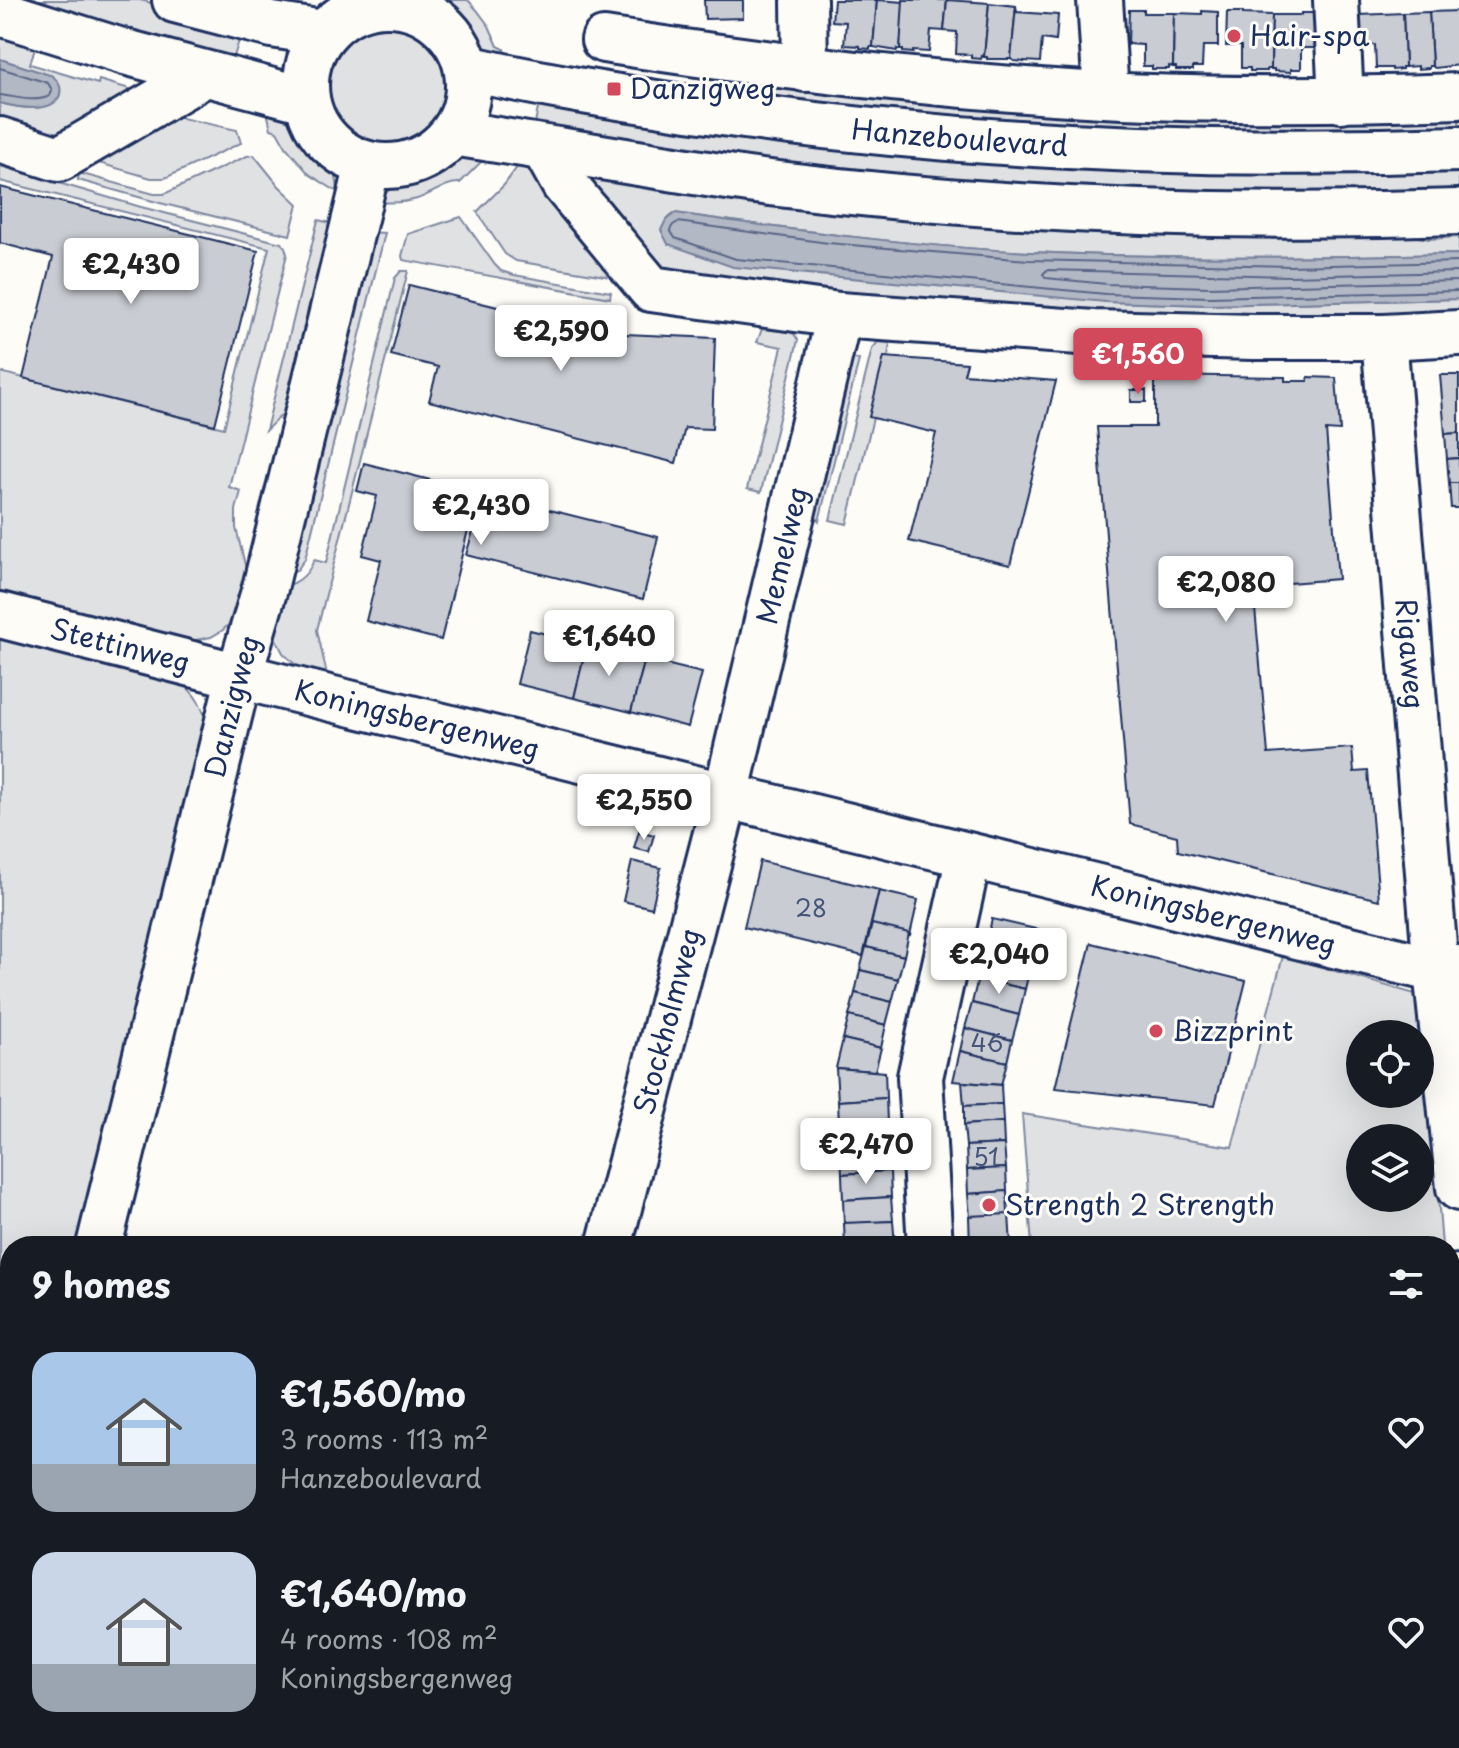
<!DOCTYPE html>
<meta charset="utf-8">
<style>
:root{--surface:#171b24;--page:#242831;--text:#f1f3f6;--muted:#9ea1a6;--accent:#d1495b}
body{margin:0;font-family:"Playpen Sans",sans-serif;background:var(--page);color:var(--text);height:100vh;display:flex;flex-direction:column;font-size:30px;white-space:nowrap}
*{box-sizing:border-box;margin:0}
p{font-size:26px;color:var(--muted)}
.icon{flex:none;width:44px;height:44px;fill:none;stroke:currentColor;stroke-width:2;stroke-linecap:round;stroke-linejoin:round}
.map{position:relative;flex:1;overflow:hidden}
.side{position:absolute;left:0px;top:1236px;width:1460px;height:512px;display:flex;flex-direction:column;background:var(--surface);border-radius:32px 32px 0 0;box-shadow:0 8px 32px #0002}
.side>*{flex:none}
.tools{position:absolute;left:1346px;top:1020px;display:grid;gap:16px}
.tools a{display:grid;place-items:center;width:88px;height:88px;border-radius:50%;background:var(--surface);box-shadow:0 8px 32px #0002;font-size:40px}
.price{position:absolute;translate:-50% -68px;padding:0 18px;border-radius:8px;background:#fff;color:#222;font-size:26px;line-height:52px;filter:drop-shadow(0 2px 4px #0008)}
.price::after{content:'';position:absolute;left:50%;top:48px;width:24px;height:18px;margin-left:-12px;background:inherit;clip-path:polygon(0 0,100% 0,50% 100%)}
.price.current{background:var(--accent);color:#fff}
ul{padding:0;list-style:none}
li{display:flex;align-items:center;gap:24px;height:200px;padding:0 32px}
li span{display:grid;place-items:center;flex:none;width:224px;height:160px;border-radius:24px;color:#555}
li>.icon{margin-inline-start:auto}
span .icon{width:96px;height:96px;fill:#fffc;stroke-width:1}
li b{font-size:34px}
h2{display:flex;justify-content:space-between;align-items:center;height:96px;padding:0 32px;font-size:34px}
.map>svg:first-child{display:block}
.green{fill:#e0e1e3;stroke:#7e88a0;stroke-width:2;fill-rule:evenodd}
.water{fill:#b3b8c5;stroke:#76819c;stroke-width:2}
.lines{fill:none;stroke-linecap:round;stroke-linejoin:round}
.shore{stroke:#586687;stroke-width:2}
.building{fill:#c9ccd3;stroke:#1b2f5e;stroke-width:2}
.minor-casing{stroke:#1b2f5e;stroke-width:50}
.major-casing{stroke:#1b2f5e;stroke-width:50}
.minor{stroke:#fdfcf7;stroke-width:44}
.major{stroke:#fdfcf7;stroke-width:44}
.poi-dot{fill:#d1495b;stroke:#fdfcf7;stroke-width:3}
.labels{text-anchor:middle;stroke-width:6;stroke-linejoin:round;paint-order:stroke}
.number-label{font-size:24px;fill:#46567b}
.poi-label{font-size:28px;fill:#1b2f5e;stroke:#fdfcf7;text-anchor:start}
.street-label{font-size:28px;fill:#1b2f5e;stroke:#fdfcf7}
</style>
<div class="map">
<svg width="1459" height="1748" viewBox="0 0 1459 1748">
<rect width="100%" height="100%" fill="#fdfcf7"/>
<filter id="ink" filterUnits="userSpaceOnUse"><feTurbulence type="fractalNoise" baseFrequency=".0125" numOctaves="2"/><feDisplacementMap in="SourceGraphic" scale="16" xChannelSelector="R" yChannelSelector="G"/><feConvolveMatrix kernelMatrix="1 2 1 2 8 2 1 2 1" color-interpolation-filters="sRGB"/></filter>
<g filter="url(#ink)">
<g class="green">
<polygon points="0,0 140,0 243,27 233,60"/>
<polygon points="428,0 468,0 477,10 489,26 498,46 504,49 507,63 476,50 457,22"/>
<circle cx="387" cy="85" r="65"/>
<path d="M 0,32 L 35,48 L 30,64 L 98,84 L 99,80 L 147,94 L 71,136 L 0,131 L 0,103 C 19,108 48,114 60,95 L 53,76 L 0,59 Z"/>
<polygon points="755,82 1459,115 1459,141 1122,141 753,96"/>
<polygon points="541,93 1459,159 1459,204 1106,203 532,138"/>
<polygon points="264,99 295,116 309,140 332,168 336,177 339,193 309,174 286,147 277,131 271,129"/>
<polygon points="159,113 237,130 241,143 165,178 151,178 88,160"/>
<path d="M 460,152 L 486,157 L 460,183 C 446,182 431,195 417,199 C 404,203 390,203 377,202 L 394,185 L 433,167 Z"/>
<polygon points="254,155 279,186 298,204 290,235 160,203 78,180 79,173 154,194 164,194 247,156"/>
<polygon points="523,159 617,278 516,261 505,254 477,212 504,185"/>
<path d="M 573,162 L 1392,233 L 1429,239 L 1459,237 L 1459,254 C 1316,257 1173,259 1030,252 C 911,246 793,230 675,213 L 1106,302 L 1209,305 L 1459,299 L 1459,325 L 1010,318 L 656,271 Z"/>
<polygon points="0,166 141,207 281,243 285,247 287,254 229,487 241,491 236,510 236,528 247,573 237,611 230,623 223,630 211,637 186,642 0,598 0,372 224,428 269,248 0,181"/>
<polygon points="461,217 495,265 501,271 514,275 611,292 610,298 403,260 402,256 408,234"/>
<polygon points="318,220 335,224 290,407 266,430"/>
<polygon points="367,232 385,233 305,559 297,570 285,577"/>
<path d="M 401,271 L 408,271 L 317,630 L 328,679 L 300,669 L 283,653 L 276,639 L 272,624 L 277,590 C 295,584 307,578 314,560 L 326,563 L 395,278 Z"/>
<polygon points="762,329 790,332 794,334 798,340 761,492 747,489 782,347 757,342"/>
<polygon points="878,342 890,343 888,357 847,524 830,520 872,349"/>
<polygon points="848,357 859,360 819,521 810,511"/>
<path d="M 0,634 L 180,681 C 197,695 204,708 208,729 L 82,1246 L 10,1246 L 10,1310 L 0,1308 Z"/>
<path d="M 1283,956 L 1422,996 L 1442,1246 L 1032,1246 L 1022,1114 L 1232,1147 ZM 1360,1034 L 1420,1034 L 1420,1094 L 1360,1094 ZM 1360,1138 L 1420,1138 L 1420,1198 L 1360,1198 Z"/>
<polygon points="1450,1298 1459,1298 1459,1748 643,1748 643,1738 1450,1738"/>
<polygon points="0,1341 10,1343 10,1738 624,1738 624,1748 0,1748"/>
</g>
<g class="water">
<path d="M 0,59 L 53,76 C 58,82 62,86 60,94 C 55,115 15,107 0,103 Z"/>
<path d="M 675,213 C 793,230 911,246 1030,252 C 1173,259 1316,257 1459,254 L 1459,299 L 1209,305 L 1106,302 L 733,267 L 668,244 L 661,230 L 666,220 Z"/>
</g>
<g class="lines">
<g class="shore">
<path d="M 0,68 L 48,83 L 52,90 L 50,96 C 34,103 17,97 0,95"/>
<polyline points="1459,262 1289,266 1028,260 828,243 678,222 673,225 670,230 675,238 736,259 1106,294 1209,297 1459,291"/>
<polyline points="1459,272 1289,276 1047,270 1043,274 1046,278 1107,284 1209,287 1459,281"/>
</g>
</g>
<g class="building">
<polygon points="704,0 743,0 743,18 705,19"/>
<polygon points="834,0 877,0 873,47 870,47 870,49 860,48 860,46 844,45 846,22 832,21"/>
<polygon points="877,0 904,2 900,50 897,49 897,51 873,47"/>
<polygon points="903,0 947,0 944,31 931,30 929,52 913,51 913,53 903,52 903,50 900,50"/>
<polygon points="947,0 989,3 984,57 982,56 981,59 971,58 971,55 956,54 957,32 944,31"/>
<polygon points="989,3 1016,6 1011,59 987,59 987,57 984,57"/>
<polygon points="1016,6 1017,12 1058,15 1056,41 1042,39 1040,62 1024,61 1024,62 1014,61 1011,59"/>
<polygon points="1129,10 1144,10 1144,13 1174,13 1173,67 1169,66 1169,69 1152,69 1152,66 1143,66 1143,45 1128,44"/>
<polygon points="1202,11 1218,12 1218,46 1203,46 1202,67 1193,67 1193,70 1176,70 1176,67 1173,67 1174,13 1202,14"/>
<polygon points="1459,11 1459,65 1435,68 1432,66 1429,12"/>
<polygon points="1227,12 1243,12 1243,14 1272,15 1271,69 1267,69 1267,71 1250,71 1250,68 1241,68 1241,46 1226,46"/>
<polygon points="1429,12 1432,66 1429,66 1429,68 1418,69 1418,66 1405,67 1403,13"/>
<polygon points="1301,13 1317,13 1316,48 1301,48 1301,69 1291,69 1291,72 1274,71 1274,69 1271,69 1272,15 1301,15"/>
<polygon points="1403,13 1405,67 1402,67 1402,69 1392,70 1392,68 1376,68 1375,45 1361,46 1360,15"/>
<polygon points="0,187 258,251 215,425 23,378 53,257 0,243"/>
<polygon points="409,285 602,333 715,338 712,429 685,428 676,463 429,401 438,367 391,355"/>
<polygon points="884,357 967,363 964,374 1056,381 1010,565 909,541 936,433 869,417"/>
<polygon points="1155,375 1285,377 1285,381 1308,381 1308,377 1336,378 1340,431 1326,430 1338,579 1253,586 1268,754 1352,748 1354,772 1368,771 1379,900 1178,851 1177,836 1130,824 1097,427 1155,427"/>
<polygon points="1440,375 1459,375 1459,433 1445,434"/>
<rect x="1131" y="390" width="15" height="12"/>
<polygon points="1459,433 1459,458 1447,459 1445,434"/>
<polygon points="1459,458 1459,483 1449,483 1447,459"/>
<polygon points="364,463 477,492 470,520 475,521 482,493 658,537 643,599 466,555 473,531 468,530 441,640 366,621 381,560 362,555 377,496 357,491"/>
<polygon points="1449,483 1459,483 1459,508 1451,508"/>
<polygon points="530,630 587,644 574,698 517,684"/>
<polygon points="587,644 645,659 631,712 574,698"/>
<polygon points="645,659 702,673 688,727 631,712"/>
<polygon points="639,831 654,835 649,852 634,848"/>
<polygon points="632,861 661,868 652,908 623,901"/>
<polygon points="760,861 879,890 863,956 744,927"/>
<polygon points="879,891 918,900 910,935 871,925"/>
<polygon points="992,919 1040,930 1032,964 984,952"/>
<polygon points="872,924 909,933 904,956 866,947"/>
<polygon points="1091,943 1246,981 1215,1105 1055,1088"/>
<polygon points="866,947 904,956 898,979 860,970"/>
<polygon points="984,952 1031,964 1025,989 978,978"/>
<polygon points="860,970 898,979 892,1002 855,993"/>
<polygon points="978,978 1025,989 1019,1015 972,1003"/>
<polygon points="855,993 892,1002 886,1025 849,1016"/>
<polygon points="972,1003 1019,1015 1012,1040 965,1028"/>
<polygon points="849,1016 886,1025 881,1048 843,1039"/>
<polygon points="965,1028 1012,1040 1007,1062 960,1051"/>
<polygon points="843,1039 881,1048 875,1071 836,1068"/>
<polygon points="960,1051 1007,1062 1001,1085 953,1081"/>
<polygon points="836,1068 885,1072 886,1098 838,1101"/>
<polygon points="962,1082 1001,1085 1002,1104 964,1106"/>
<polygon points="886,1098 887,1122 839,1125 838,1101"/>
<polygon points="1002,1104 1003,1122 964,1125 964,1106"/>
<polygon points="887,1122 889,1148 841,1150 839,1125"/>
<polygon points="1003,1122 1004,1144 966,1146 964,1125"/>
<polygon points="1004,1144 1006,1168 967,1170 966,1146"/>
<polygon points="889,1148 890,1171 842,1174 841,1150"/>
<polygon points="1006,1168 1007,1191 968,1194 967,1170"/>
<polygon points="890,1171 891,1197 843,1200 842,1174"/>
<polygon points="1007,1191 1008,1215 970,1217 968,1194"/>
<polygon points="891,1197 893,1221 844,1224 843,1200"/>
<polygon points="1009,1214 1011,1246 970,1246 969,1216"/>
<polygon points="893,1221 895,1246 845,1246 844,1223"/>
</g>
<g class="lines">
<defs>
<g id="minor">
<polyline points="804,0 805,69"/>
<polyline points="1100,0 1106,95"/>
<polyline points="1336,0 1341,100"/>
<polyline points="385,3 385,0"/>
<path d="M 604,40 C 770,66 935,86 1103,95 C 1221,101 1340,100 1459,96"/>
<polyline points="0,140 59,159 205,74"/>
<polyline points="544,148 564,184 651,289 839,315 1094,333 1254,337 1384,337 1459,333"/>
<path id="s1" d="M 1384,337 L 1436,970 L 1459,1188"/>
<path id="s2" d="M 0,615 L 239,676 L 1436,970 L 1459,968"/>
<path id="s3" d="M 99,1246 L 239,676 L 265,588 L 368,165"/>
<path id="s4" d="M 609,1246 L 726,795 L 839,315"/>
<polyline points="930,1246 920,1077 969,856"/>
<polyline points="1450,1278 1459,1277"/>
<polyline points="0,1324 10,1326"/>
<polyline points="636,1748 637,1738"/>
</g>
<g id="major">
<polyline points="175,0 272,25 323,33"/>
<circle cx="387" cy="85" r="81"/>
<polyline points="0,13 125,52 306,100"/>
<path id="s5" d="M 467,68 C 536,84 605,95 675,106 C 934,146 1197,158 1459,149"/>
<path d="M 453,133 C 559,149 664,169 770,183 C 998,211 1230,220 1459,212"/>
</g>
</defs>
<use href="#minor" class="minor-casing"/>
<use href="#major" class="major-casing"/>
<use href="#minor" class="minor"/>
<use href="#major" class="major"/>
</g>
</g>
<g class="poi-dot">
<circle cx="1234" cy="36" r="8"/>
<rect x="606" y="81" width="16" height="16" rx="4"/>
<circle cx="1156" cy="1031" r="8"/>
<circle cx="989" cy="1205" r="8"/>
</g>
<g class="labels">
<g class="number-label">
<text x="811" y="917">28</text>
<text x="987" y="1052">46</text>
<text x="986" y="1166">51</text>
</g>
<g class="poi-label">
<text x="1250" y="46">Hair-spa</text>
<text x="630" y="99">Danzigweg</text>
<text x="1172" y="1041">Bizzprint</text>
<text x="1005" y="1215">Strength 2 Strength</text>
</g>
<g class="street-label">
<text dy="10" stroke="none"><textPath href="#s5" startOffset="498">Hanzeboulevard</textPath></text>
<text dy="10" stroke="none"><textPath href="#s4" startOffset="712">Memelweg</textPath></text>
<text dy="10" stroke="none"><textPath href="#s2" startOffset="124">Stettinweg</textPath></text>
<text dy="10" stroke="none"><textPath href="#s1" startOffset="318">Rigaweg</textPath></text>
<text dy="10" stroke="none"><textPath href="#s3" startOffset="556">Danzigweg</textPath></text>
<text dy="10" stroke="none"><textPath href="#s2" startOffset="430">Koningsbergenweg</textPath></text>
<text dy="10" stroke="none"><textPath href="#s2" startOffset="1250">Koningsbergenweg</textPath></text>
<text dy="10" stroke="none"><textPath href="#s4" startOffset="232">Stockholmweg</textPath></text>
</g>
</g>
</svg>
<div class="tools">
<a><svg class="icon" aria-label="locate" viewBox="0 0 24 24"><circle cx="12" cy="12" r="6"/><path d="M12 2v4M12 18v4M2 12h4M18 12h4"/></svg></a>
<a><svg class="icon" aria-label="layers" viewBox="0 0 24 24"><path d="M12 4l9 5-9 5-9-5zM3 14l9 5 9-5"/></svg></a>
</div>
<b class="price" style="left:131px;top:306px">€2,430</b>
<b class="price" style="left:561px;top:373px">€2,590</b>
<b class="price current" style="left:1138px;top:396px">€1,560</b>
<b class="price" style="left:481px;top:547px">€2,430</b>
<b class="price" style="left:1226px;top:624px">€2,080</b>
<b class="price" style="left:609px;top:678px">€1,640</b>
<b class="price" style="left:644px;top:842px">€2,550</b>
<b class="price" style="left:999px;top:996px">€2,040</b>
<b class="price" style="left:866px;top:1186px">€2,470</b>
<section class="side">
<h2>9 homes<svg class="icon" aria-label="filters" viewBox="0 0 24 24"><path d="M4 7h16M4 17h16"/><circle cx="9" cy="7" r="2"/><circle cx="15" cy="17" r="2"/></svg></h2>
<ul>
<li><span style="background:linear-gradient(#a9c7e8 70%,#9aa5b1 0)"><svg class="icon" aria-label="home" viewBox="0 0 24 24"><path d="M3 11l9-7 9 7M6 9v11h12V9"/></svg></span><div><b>€1,560/mo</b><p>3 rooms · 113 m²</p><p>Hanzeboulevard</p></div><svg class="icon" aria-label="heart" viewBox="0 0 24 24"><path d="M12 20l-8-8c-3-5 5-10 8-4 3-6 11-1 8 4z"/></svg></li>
<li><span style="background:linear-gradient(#c9d6e8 70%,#9aa5b1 0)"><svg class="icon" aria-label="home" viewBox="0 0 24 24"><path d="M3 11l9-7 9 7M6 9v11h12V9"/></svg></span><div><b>€1,640/mo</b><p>4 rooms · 108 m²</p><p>Koningsbergenweg</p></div><svg class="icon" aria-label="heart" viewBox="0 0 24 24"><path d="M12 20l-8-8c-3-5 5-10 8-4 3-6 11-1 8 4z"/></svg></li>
</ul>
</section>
</div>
